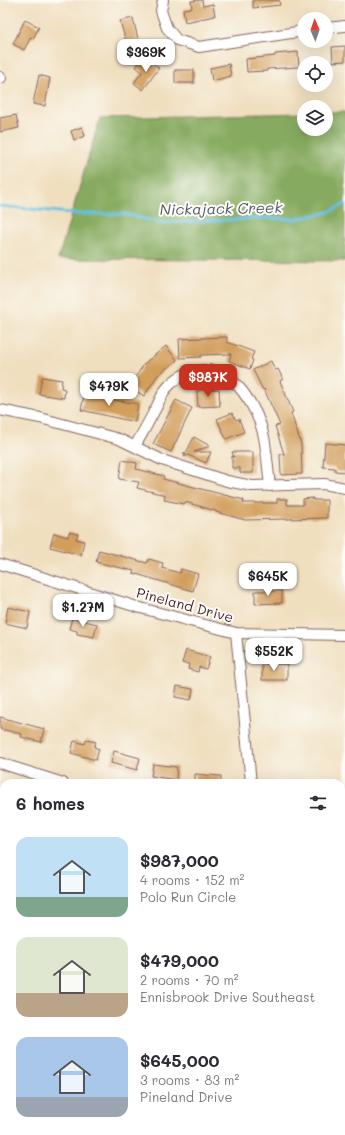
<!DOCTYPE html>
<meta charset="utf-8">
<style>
:root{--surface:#fff;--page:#f2f2f3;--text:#2b2b33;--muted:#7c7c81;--accent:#c8321e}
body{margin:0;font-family:Mali,sans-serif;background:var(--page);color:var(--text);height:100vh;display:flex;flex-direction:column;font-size:15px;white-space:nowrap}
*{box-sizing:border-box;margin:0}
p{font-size:13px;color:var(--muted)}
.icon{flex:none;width:22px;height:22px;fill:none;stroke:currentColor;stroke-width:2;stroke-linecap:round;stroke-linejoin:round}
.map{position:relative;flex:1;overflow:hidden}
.side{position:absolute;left:0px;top:779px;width:345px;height:356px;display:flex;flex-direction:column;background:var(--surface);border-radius:12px 12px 0 0;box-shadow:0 4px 16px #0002}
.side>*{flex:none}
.needle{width:26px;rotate:358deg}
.tools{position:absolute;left:297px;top:12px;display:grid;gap:8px}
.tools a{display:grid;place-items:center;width:36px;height:36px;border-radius:50%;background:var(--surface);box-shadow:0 4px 16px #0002;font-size:20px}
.price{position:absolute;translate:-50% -34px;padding:0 9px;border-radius:8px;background:#fff;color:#222;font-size:13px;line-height:26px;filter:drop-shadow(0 1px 2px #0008)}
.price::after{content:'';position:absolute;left:50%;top:24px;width:12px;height:9px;margin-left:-6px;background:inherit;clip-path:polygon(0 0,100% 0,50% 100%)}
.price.on{background:var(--accent);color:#fff}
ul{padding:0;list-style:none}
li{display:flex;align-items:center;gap:12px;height:100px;padding:0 16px}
li span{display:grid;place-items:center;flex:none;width:112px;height:80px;border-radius:12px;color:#555}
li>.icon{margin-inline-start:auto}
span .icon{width:48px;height:48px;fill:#fffc;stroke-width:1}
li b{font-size:17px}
h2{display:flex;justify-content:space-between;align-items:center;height:48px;padding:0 16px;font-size:17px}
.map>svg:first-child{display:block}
.forest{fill:#86aa5f;stroke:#686445}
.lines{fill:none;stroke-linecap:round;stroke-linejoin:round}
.stream{stroke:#64c1e2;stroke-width:3}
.building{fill:#d29e5b}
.street-casing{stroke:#84625f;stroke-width:12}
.secondary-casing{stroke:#84625f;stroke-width:16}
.street{stroke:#fff;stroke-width:10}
.secondary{stroke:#f9e7c3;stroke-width:14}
.labels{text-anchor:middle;stroke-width:4;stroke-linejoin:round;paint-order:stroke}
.street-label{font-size:14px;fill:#4a1f2b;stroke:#fdfcf7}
.water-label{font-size:15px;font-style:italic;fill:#53586b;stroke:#fdfcf7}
</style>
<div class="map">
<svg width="345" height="1135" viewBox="0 0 345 1135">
<rect width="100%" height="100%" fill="#fdfcf7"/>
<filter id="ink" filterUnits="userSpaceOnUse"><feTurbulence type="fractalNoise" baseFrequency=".025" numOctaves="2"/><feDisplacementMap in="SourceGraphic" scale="8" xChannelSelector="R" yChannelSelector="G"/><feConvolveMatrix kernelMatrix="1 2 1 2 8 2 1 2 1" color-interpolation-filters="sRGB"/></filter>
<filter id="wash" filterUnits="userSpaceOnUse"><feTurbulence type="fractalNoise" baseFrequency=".012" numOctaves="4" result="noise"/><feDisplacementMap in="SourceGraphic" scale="16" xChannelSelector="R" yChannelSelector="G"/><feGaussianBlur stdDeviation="0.9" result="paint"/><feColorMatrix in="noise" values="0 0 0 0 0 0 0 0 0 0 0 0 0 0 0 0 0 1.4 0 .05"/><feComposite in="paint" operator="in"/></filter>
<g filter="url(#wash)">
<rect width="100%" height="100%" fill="#f0dfbf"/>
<polygon class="forest" points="326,112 345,112 345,261 58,259 100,118 304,113 304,129 326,129"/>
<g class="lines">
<polyline class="stream" points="0,206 80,214 125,214 162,223 265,218 295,219 329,212 345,204"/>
</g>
<g id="blocks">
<g class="building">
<polygon points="202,0 203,6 213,4 215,16 185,22 183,9 192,8 191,1"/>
<polygon points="253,0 279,0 280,5 253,8"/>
<polygon points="133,18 138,39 126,42 120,21"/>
<polygon points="25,20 39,27 33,39 31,37 24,50 13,44"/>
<polygon points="345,46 345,61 333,62 332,47"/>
<polygon points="298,52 299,67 267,69 267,71 247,72 246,59 275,56 275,54"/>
<polygon points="144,57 159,68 143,90 134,83 142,72 136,67"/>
<polygon points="229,64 231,76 212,81 210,68"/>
<rect x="175" y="70" width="19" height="13"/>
<polygon points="39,75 50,78 45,106 33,104"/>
<polygon points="16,115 19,128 0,132 0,118"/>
<polygon points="82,127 85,136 74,140 71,131"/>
<polygon points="227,337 227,342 254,352 251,359 253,360 250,369 229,361 231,354 201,355 201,357 180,358 179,339"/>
<polygon points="166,346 177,360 157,376 144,396 129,386 145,363"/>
<polygon points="271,361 275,370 278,369 283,379 280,381 293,412 291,413 301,444 302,474 281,475 280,454 284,454 275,426 280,425 264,389 263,390 253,370"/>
<polygon points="42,377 62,380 61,388 65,389 64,398 39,394"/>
<polygon points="219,389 220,406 198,407 197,390"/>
<polygon points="85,391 108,396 108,399 138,404 135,422 81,410"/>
<polygon points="176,400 192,408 171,452 153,444"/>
<polygon points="232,413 236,420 239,419 244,432 226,439 217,419"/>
<polygon points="194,437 210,446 194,452 211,452 206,463 188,455 184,457 186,454 183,453 186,453"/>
<polygon points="325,443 345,445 345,472 335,471 335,468 323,467"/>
<polygon points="232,452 253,452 253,473 240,473 240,468 232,468 232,456 234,457"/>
<polygon points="122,460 137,463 136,469 164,476 163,479 244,500 243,503 277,503 277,499 287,499 287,505 303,505 303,499 313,498 313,500 327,500 327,518 245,520 216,512 216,511 185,502 184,504 164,500 165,495 137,488 139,482 119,479"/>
<polygon points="69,532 78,534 76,539 84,541 81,555 50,547 54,533 68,537"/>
<polygon points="99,550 147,563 149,559 163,563 162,568 180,573 181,569 198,574 193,591 133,573 134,571 96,562"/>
<polygon points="255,591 282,591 282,603 255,604"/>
<polygon points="8,607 30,612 27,628 5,623"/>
<polygon points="72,618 97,624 94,637 77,634 77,631 69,629"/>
<polygon points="186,650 210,657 206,669 199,667 198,672 188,669 189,664 182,663"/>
<rect x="262" y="664" width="25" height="16"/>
<polygon points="177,686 193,689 191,700 175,697"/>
<polygon points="0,717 44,729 41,742 21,737 22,734 0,729"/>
<polygon points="86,740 96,742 94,747 99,749 96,760 71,753 74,741 85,744"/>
<polygon points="114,751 140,758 137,770 111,763"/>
<polygon points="153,764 177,767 176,780 151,776"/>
<polygon points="195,774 221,776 221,783 195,783"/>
</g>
</g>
</g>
<g filter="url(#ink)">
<use href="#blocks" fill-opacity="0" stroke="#84625f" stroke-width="1"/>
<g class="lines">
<defs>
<g id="street">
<polyline points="163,0 161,11 167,28 177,40 199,47 304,31"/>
<polyline points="326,28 345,26"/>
<polyline points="0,77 1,78"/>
<polyline points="0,410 40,418 119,439 162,460 227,481 252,486 324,484 345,488"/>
<path d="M 135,446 C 143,433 150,419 157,406 C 160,400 162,394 166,389 C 175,378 188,371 202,370 C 235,367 258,410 264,437 C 267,453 268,470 270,486"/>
<polyline points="0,564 137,607 236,633 345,635"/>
<polyline points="236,633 251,783"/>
<polyline points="0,763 63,783"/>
<polyline points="341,839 345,839"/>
<polyline points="341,1092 345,1066"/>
<polyline points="194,1135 195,1131"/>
<polyline points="334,1135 335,1131"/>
</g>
<g id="secondary">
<polyline points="0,956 4,957"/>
<polyline points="341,1034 345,1034"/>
</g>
</defs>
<use href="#street" class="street-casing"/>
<use href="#secondary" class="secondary-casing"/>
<use href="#street" class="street"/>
<use href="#secondary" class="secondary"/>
</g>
</g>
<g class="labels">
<g class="street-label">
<text transform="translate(185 605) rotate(15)" y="5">Pineland Drive</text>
</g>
<g class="water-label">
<text transform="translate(221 209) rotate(-1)" y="5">Nickajack Creek</text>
</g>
</g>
</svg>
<div class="tools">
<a><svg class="needle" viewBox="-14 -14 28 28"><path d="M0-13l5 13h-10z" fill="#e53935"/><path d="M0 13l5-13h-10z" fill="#7c7c81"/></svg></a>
<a><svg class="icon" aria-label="locate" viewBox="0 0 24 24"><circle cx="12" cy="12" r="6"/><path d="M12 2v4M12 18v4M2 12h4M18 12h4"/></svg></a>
<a><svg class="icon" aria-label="layers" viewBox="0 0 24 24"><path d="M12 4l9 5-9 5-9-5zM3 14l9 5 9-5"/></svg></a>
</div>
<b class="price" style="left:146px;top:73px">$369K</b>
<b class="price on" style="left:208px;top:398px">$987K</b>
<b class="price" style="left:109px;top:407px">$479K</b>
<b class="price" style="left:268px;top:597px">$645K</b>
<b class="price" style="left:83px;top:628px">$1.27M</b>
<b class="price" style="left:274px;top:672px">$552K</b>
<section class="side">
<h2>6 homes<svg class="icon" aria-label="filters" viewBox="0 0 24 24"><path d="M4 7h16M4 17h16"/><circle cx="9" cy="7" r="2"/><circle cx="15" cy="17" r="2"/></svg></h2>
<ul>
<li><span style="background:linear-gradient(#bfe0f5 75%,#7fa58c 0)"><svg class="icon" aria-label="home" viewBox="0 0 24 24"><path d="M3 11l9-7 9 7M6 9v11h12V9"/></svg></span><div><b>$987,000</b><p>4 rooms · 152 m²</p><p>Polo Run Circle</p></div></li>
<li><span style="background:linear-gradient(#dfe7d0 70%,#b9a48a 0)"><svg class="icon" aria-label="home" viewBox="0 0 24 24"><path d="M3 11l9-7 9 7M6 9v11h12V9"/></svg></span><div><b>$479,000</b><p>2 rooms · 70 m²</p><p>Ennisbrook Drive Southeast</p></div></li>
<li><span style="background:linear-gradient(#a9c7e8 75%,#9aa5b1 0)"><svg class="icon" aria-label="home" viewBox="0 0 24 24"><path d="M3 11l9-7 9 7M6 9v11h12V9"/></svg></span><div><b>$645,000</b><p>3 rooms · 83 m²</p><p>Pineland Drive</p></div></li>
</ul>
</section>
</div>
